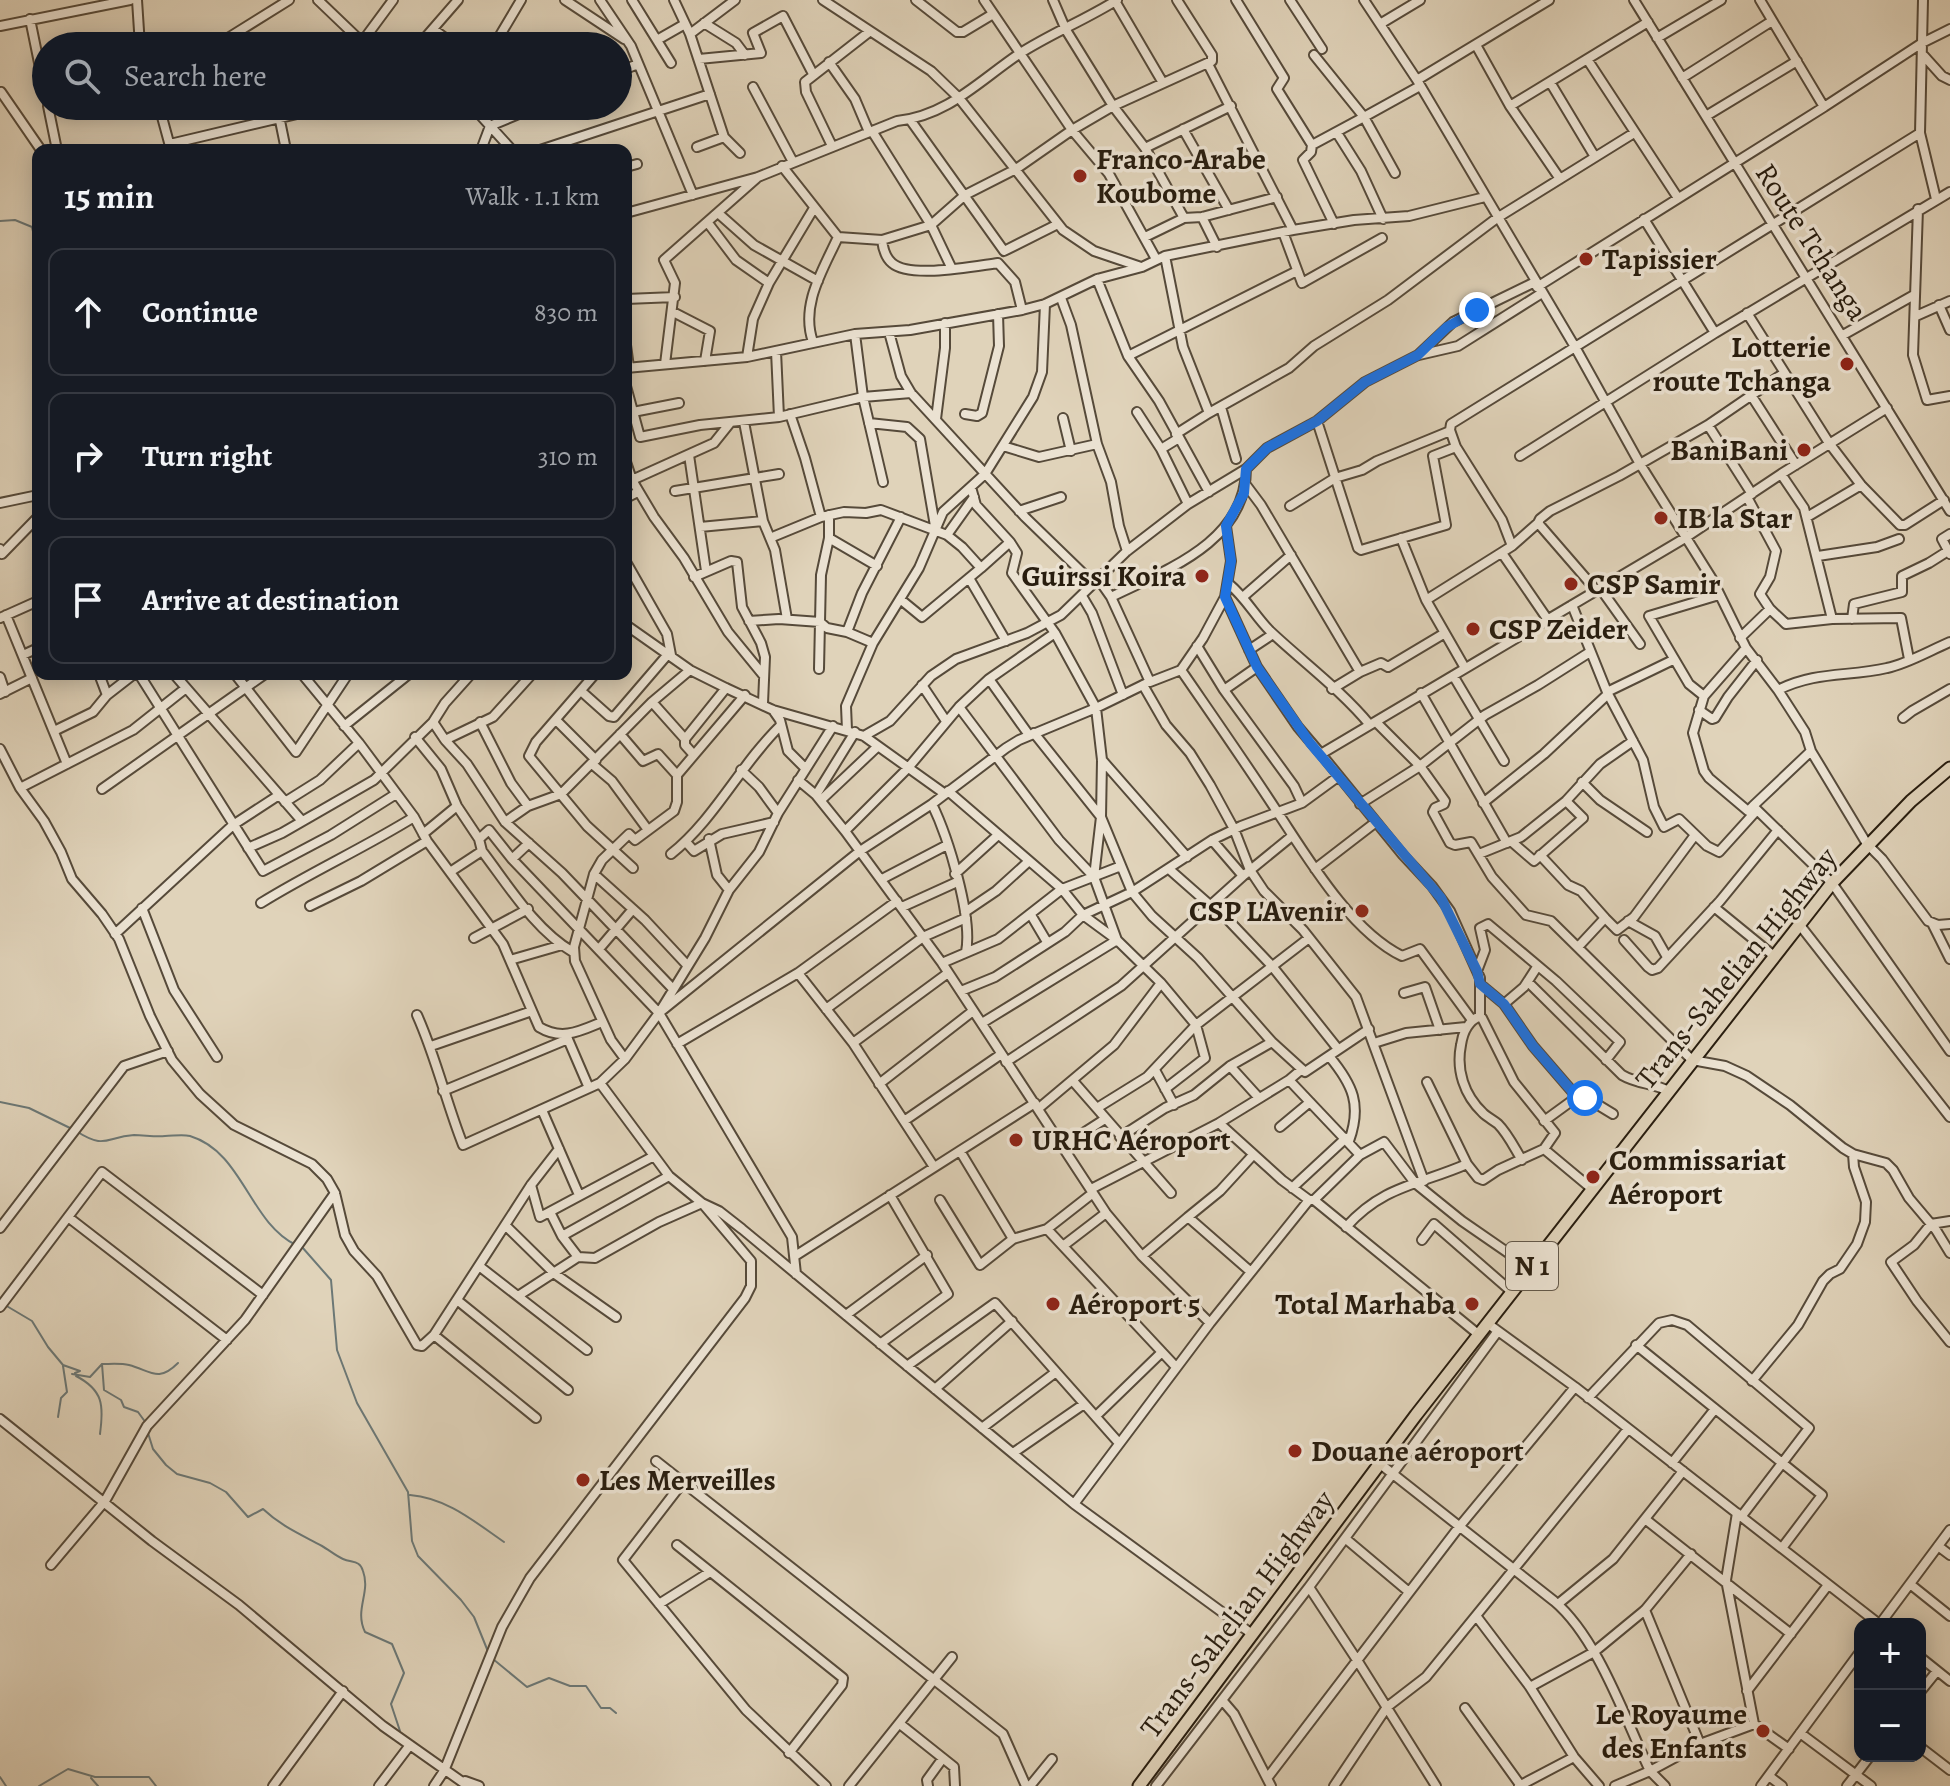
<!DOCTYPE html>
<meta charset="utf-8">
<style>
body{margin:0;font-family:Alegreya,serif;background:#242831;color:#f1f3f6}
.controls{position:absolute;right:24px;bottom:24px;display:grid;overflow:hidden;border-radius:16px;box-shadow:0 4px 20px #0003}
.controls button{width:72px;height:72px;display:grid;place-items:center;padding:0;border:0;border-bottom:2px solid #363941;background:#171b24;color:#f1f3f6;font:40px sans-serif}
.stop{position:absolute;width:24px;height:24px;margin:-18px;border:6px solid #1a73e8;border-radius:50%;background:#fff}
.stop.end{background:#1a73e8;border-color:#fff;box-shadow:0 2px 8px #0008}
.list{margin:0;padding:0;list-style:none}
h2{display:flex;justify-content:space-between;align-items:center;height:104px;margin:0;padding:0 32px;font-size:34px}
h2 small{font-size:26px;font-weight:400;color:#9ea1a6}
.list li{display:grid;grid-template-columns:52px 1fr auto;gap:24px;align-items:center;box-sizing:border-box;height:128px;margin:0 16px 16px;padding:0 16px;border:2px solid #363941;border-radius:16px}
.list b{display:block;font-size:30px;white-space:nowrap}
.list em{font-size:26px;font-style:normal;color:#9ea1a6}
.icon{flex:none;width:44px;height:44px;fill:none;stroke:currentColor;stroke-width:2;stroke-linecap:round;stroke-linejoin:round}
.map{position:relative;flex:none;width:1950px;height:1786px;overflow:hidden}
.search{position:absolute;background:#171b24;box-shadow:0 4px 20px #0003;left:32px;top:32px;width:600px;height:88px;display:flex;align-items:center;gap:20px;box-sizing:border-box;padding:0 28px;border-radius:44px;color:#9ea1a6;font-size:30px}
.panel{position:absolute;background:#171b24;box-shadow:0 4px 20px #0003;left:32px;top:144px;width:600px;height:536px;border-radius:16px}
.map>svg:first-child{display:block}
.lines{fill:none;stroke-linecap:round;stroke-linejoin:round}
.stream{stroke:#6c7876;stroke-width:2}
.minor-casing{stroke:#564a3a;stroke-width:12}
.highway-casing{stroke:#281d0f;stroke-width:15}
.minor{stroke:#ebe2d2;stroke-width:8}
.highway{stroke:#e0d3ba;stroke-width:11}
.route{stroke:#1a73e8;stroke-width:10}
.poi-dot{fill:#8f2418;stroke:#ebe2d2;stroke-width:3}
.labels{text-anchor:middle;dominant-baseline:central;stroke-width:7;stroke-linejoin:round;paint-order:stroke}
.shield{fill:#ebe2d2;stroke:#62584a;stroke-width:2}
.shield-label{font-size:28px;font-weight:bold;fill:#281d0f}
.poi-label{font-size:30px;font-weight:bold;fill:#281d0f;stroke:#ebe2d2;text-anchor:start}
.street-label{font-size:30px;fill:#281d0f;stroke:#ebe2d2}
</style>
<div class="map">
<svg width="1950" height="1786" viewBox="0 0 1950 1786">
<rect width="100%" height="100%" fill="#e0d3ba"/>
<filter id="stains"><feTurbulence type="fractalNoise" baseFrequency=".0025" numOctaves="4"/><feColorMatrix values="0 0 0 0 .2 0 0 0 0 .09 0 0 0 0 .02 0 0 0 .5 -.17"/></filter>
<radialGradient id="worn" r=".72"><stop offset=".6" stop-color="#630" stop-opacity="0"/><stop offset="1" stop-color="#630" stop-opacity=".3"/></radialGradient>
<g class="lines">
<path class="stream" d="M0,221l15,-1 17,7c8,30 -4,63 6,92
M0,1102l29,6 41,20
M76,1131c30,19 29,6 58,4 10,0 21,2 31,1 8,0 17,-2 25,0 53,16 59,86 106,109
M302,1247l29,33 6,70 20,53 51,89 4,49 6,15 43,44 13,17 15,37
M5,1305l27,16 16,26 15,18 17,6 -5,2
M102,1364c8,0 19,-1 27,1 22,6 29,18 49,-2
M72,1374l18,3 12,-13 2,26 17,10 3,7 14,5 8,11
M76,1376c27,14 28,29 24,58
M58,1417l3,-19 6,-6 -4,-26
M148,1433l5,16 13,16 11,9 33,9 16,9 22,25 15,-8c18,17 37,25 59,37 7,4 14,10 21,13 9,4 17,1 20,12 8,22 -9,38 2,61l27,12 12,29 -13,31 9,27
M410,1495c37,3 65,27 94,47
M493,1659l34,28 22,-9 21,8h16l15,22h9l6,5
M0,1777l6,9
M91,1778l7,8
M39,1786l29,-17 27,8h54l7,9"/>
<defs>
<path id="minor" d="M137,0l3,46
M318,0l48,46
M565,0l59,39
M600,0l31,46 62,149
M632,0l39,63
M674,0l16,34 34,103 16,16
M823,0l108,71 28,27 104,132 31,21 47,16
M916,0l41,32h6l30,-18
M984,0l88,130 37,44 47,85
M1053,0l13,30 47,76 32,42 39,70
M1236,0l48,78 -7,11 35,56 52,-28 -50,-62
M1290,0l32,49
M1364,0l53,80
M1549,0l-132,80 158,267 65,117 72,115 34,69 32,42 27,42 6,19 56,93 15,15 46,62 10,4 12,-1
M1634,0l316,511
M1923,0l-1,43 28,-14
M1115,1l48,82
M30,19l16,78
M704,23l32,20 9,12
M1380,24l40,-24
M0,26l130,-26
M433,29l23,17
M690,34l45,-34
M1657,38l64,-38
M657,40l28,-16
M362,42l31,-42
M220,43l69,-43
M1476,45l34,61 50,73
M418,46l40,-46
M485,46l14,-9 22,-37
M1924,56l18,20 8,4
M699,59l62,-6 -8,-20 30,-17 30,58
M1587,59l91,139
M829,62l26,37 14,33
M1208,64l85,166
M618,72l20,-8
M1682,78l90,-57
M1550,82l45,75
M753,87l40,75
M1,92l40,58
M48,106l9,44
M159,106l12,44
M277,106l9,44
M472,106l40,44
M1510,106l138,-84
M1824,107l98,-64 -2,90 16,66
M1706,116l91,-55
M911,121l93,130 54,-27
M1183,129l46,81
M872,131l59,94 21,44
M1337,133l24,38 22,48
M170,144l161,-38
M1312,145l-1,7 -8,8 31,64
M832,146l-26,-54 -1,-10 64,-50
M697,147l27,-10
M1145,148l86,-42
M481,150l9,-24 48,-20
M540,150l170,-56
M782,166l56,71 44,3 49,-15 34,-30 51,-26 56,-39 41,-24 99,-45v-6l-35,-55
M626,167l11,-3
M1395,173l-31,-56 56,-31
M1918,209l-5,146 14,45 23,-4
M626,213l132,-36 139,-56c50,-5 82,-40 122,-67 31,-20 66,-34 98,-54
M718,213l36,32 64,36
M1202,217l15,30
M1644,219l71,114
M708,223l28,37 33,23
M1283,232l19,51 80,-45
M1145,237l39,-19 18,-1 75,-20
M882,240c1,9 3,17 10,23 18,16 83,3 106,0l17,19 7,28
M1165,256l18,91 26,66 80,-45 25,-22 74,-46 109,-82 137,-85
M1097,279l31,77 31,45 50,91
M1537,287l287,-180 -64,-107
M1061,298l10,27 26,119 14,38 8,44 8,25
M626,299l49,-2
M1939,305l11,25
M673,312l37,19 -5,30
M1747,313l82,130 32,42 39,40h5l39,-25
M1916,316l34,-15
M889,332l12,44 10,17 114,124 68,66
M855,334l8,63 20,85
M1843,335l71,-40
M813,342c-13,-37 10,-72 25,-105
M626,345l3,22
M776,351l3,66
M1419,355l39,-9 84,-53
M1128,356l169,-85
M747,357l6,-38 16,-36 45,-75
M665,364l10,-81 -11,-23 94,-83
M626,368l121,-11 108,-23 55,-4 112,-20 23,-6 52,-25 45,-12 23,-11 128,-26 61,-10 55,-4 76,-19
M626,386l14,51 60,-12 79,-8 84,-20 48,-4
M1751,395l45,70
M1221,407l15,52
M633,412l46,-9
M1137,412l24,37
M790,414l15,44 16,59
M965,414l12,2 5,-3 17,-67 -1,-32
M1063,418l8,33
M936,419l9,-71v-25
M1317,421l41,127 3,2 85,-25 -13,-69 23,-9
M744,422l19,99 12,29 12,69
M869,423l38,4 13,12 15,87
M1708,425l44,69
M1176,434l33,-21
M1179,438l-18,11 27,55
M1003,446l36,11 58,-13
M689,455l17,116
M1520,456l195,-123 235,-141
M626,462l6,18 22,37 30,41 44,74 36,44
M1781,474l23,34 28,111
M632,480l82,-37 16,-20
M1246,485l15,20 99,167 -28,17
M971,487l5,18 34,37 -29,26
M675,491l104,-17
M626,498l12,-6
M0,503l38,-8
M1290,506l45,-28 27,-8 15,-9 73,-30
M1019,511l42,-14
M1807,517l54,-32
M1538,523l2,-4 10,-8 69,-35 89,-51 76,-52
M700,527l63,-6
M947,535l27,-38
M770,538l51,-21 23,-5 22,1 15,-3 66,25 15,12 19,21 -59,49 -22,-18
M829,538l48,28
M1401,538l25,62
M1010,542l7,11 -5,20 43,60 41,75 49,-24
M1512,546l-10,-26 -46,-73 -6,-17 1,-6 469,-291
M0,549l2,5 36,-37
M1502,553l46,67
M1950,554l-8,-15 8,-5
M1818,556l59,-9 22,-8
M626,562l41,72 4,21
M694,577l37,-16 6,1 5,45 19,36 4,14 -2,46
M1097,577l14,20 39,85 31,-12 22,-32 22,-41 6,-36 -5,-35
M969,578l37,63
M1229,584c17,14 26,32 41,47 33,31 71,59 100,94
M1600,588l40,56
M1082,596l10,17 31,82
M1244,596l47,-41
M1111,597c55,-27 135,-55 135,-128l21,-21 50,-27 48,-39 53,-27 35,-33 82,-40
M1225,597l32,70 41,60 23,27 364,-216 96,-64 106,-66
M1572,605l35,87 36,68 11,47 10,20 15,-8 28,27 12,6 38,-42
M1770,609l16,15 46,-5 69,-1 8,41
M6,615l61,149
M0,618l38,-17
M1852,619l2,-15 48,-12v-16l27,-13 19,-12
M749,621l30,-2 41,3 7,6 20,4 26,11
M626,625l64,45 36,18 47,22 91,26 81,58
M847,632l15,-39 39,-76
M1740,638l30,-29 -10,-15 10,-17 6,-26 -29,-54
M1197,646l27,44
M1746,648l-42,48 -11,37 11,38 5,7 39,33 5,-5 79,77 118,168
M1249,650l24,-16
M23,655l15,-7
M1465,668l-39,-68 86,-54 26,-23 58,67
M819,669l2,-94 8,-37v-23
M1181,670c33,48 66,95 97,143 31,47 73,118 124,143l18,-7 52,71
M1360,672l21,-9 7,4 57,-34
M99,674l8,21
M139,674l124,197 68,-36 65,-41
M174,674l128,147
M235,674l61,78 52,-78
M302,674l57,69 55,74 13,24 76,103 36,83c23,14 41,4 63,-5
M595,674l-59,68 -7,14 58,70 46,42
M0,677l5,15
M1454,677l50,84
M989,679l40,56
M922,685l24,36
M1143,685l23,40 24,28 20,32 24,44 16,41 14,21 39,39 53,67 68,184
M1778,690c38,-19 70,-13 109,-22 20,-4 44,-18 63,-26
M581,691l28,25 5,1 55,-64
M1607,692l66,-32
M1421,693l86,150
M0,694l32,-16
M1704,696l-15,-12 -40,-68 70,-21
M652,702l33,37
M959,707l100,133 35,37
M773,710l7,10 8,31 17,17
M1699,710l13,9 3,-1 13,-21 29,-37
M1903,718l9,-7 38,-22
M556,720l40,40
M433,722l12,18 48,-23 39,-43
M480,722l31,61 17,23
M1376,722l44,44 25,35 -1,3 -9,4 -2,4 17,31 5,2 16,-3 21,35 34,38 25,6 141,139 33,6 22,10 43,29 53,43 10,6 33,9 7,7 16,28 27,32 14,23
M344,726l65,-52
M847,730l-1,-24 27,-63 46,-75 24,-56 42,-38 48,-77 9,-25 3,-68
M54,731l39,-19 14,-17 27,-21
M1034,733l67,84 -7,60 23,63
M620,734l23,27 15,-7 19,21
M864,736l26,-15 41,-45 25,-17 71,-26 34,-18 66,-64 61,-47 58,-35
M415,737l26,32 16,37 22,33 3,12c26,34 53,79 91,101
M445,740l22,24 38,58 57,51 111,116
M0,749l20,39 24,33 17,31 11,27 30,35 17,25 31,77 22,44 28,34 34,31 78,39 15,15 8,14 10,42 9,16 23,25 40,69 5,1 12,-11 97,-150 28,-36
M1321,754l82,101 29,31 18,25 30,67v38
M694,755l-9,-10v-6l41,-51
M1102,760l85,97
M592,764l20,17 36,49
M741,770l18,17 19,26
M798,780l18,15 29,36 97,132 164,250 36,43 68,67
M1582,782l18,18 47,32
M20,788l113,-58 53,-42
M102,789l163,-115
M948,791l114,98 21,26 34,25 44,43 35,42 9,33 -40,31
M816,795l39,-63
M821,800l55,-52
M285,802l35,-22 39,-37
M1302,803l37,-27
M1483,803l61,-49 64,-60
M932,804c16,33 41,113 34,148
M1360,804l60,-38 65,-51 53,-30 52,-33
M1753,806l58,-55
M505,822l23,-16 33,-12 91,-92 38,-32
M845,831l63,-63 51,-61 30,-28 66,-46
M423,834l34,-28
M479,839l10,-9 23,29 147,154 133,224 4,37
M709,839l8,36 12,15
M1212,840l31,36
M686,842l8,9 28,-17 52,-12
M1512,842l22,19 49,-43 -17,-17
M248,848l34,-15 92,-53 59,-58 12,-19 26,-29
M671,854c44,-35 69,-89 110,-129
M1479,854l42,-17 45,-36 34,-37 33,-23
M1540,855l28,30 13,6 24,27
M512,859l17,-16
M1169,869l42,37
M1315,869l61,-47
M450,872l32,-21
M594,874l51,46 42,45
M955,874l43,-39
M882,879l65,-34
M261,903c50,-31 103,-55 153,-86
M1213,904l59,62 66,83
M310,906l51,-25 66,-40
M902,907l55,-25
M1714,907l60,49
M142,908l32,82 43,67
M965,912l31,-21 33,-30
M1031,915l16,27
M1628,921l27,15 12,21
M1799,924l151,193
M1933,925l17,34
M115,934l118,-109 46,-30
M474,938l54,-29
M1624,940l24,27 4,3 6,-2 62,-67 58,-71
M1578,947l27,-29 12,12 17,-13 61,-82
M599,949l34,-40
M510,960l52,-15
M942,963l56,-24 64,-50 59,-23
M1477,971l8,-21 -5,-22 8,-4 68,57 64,61 -14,18
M798,973l55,70 81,124
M1528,982l94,93c15,9 31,8 47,16
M1480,984l24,20 20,-17 13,-20
M961,991l34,-14 70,-45 18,-17 49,-23 80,-52 29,-14 61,-23 -8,-17 -70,-96 33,-23
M1404,993l21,-6 15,43
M1504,1004l29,42 44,51 -33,24
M826,1009l97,-72 43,-19
M659,1013l201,-162 72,-47 74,-56 13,-8 77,-32 6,52 -1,57 31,75 20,24 46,42 74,84 33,30 64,-43
M417,1015c19,42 29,87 46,130l137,-62 25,-24 34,-46 46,-75 24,-48 30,-38 19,-39 55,-87
M982,1023l135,-83
M567,1037l22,51
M853,1043l95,-70
M1374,1043l32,-10 60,-6
M677,1044l121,-71 99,-72
M431,1046l101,-35
M1329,1056c24,29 33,49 20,85
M625,1059l-14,-19 -36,-79 -1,-14 20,-73 8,-14 27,-26 6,6 39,-29 3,-9v-27l68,-80
M1006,1062l115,-76 122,-110 49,-40
M1230,1066l29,32
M1302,1069l-13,11 71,75 -46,45
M1155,1070l19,35
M1073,1081l98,112
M600,1083l69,93 33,27 17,8 23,18 332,275
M879,1084l94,-73
M443,1091l125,-52
M1577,1097l13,3 23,14
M1039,1108l75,-63 47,-62
M1097,1108l50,-31 49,-52 113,-87
M542,1110l37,85
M904,1121l96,-66
M1219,1123l63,57 27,20h5l164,134
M1280,1127l30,-25
M1120,1137l45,-29 29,-13 36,-29 42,-24
M1063,1146l42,-27
M960,1151l53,88
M1360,1155l24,-13 31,41 47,38 68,47
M1522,1160c-7,-11 -14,-26 -24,-36 -5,-4 -11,-7 -15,-11 -19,-18 -27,-43 -22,-68 2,-14 7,-24 19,-29l2,2 32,64 41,51 -11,16
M1467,1164l11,14 5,2 15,-10 46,-21 48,40
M531,1185l9,32 114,-61
M1292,1188l54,-50
M1091,1189l128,-66 70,-43
M1093,1193l-46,36 129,138
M940,1200l40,65 33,-26 34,-10
M68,1217l159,123
M1188,1217l32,-26 33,-36
M1950,1221l-19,3 -17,21 -23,17 26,39 33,41
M505,1225l50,49 61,43
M1346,1227c38,-42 73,-42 121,-63l-40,-82
M0,1228l124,-162 44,-15
M562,1236l107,-60
M1422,1240l12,-16 78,68
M1063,1246l43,-33
M795,1256l240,-153
M1142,1256l46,-39 63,55
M479,1266l108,84
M518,1296l60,-39 -16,-21 -12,-24
M457,1300l111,90
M0,1307l102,-135 161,123
M846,1315l81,-60
M1487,1323l88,64 304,237
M434,1335l102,83
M880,1344l68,-50 -58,-99
M1636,1345l186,150 -40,53
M907,1366l88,-63 124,140
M1752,1381l46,-56 25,-44 7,-7 10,-5 17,-25 8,-22 1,-20 -12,-35 -1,-13
M935,1389l77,-68
M1588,1398l71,-75 13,-3 15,5 122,103 -68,89
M1096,1416l66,-64
M0,1419l152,122 87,64 144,121 85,60
M982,1428l74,-56
M1013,1453l71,-49
M656,1461l347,273 23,52
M1379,1463l175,138c44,37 71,118 96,170l15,15
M1672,1463l43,-54
M683,1482l-60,78 123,150 80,76
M1737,1513l-11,67 28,144 35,25
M1645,1519l146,115
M1346,1539l63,53
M677,1545l166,133 -1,7 -53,68
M1938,1546l12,9
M51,1565l54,-64 42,-75 98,-106 90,-127
M1910,1584l40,32
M1309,1587l189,-256
M659,1604l51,-32
M1558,1604l55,-45 70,-88
M1645,1610l55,134
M1477,1617l53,70 44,70 25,29
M1880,1624l70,-94
M1252,1634l-178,-130 136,-181 99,-123
M1920,1657l30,24
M1530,1687l64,-35 51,-42 46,-56
M1747,1691l81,-106
M1920,1692l17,-21
M1465,1708l56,78
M900,1724l54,43 1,19
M1800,1733l71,53
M1920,1747l30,23
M1769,1776l13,10
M1268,1777l191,-250 116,-140
M465,1781l14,5
M273,1786l70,-95
M379,1786l31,-41
M434,1786l10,-15 58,-144 28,-49 215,-280 6,-12v-25l-49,-58 -43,19 -64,36 -17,-1
M849,1786l103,-129
M928,1786l-1,-6 16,-22
M1030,1786l22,-27
M1156,1786l66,-86
M1271,1786l-37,-72 -12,-14 87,-113 48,73 79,126
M1334,1786l53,-79 39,-30 202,-248
M1519,1786l55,-29
M1615,1786l35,-15 50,-27 54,-20
M1761,1786l99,-134
M1847,1786l23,-30"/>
<path id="highway" d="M1139,1786l277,-371 416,-532 79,-82 39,-33"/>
</defs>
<use href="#minor" class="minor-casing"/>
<use href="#highway" class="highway-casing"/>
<use href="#minor" class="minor"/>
<use href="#highway" class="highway"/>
</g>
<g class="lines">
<path class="route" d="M1477,310l-30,17 -29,28 -53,27 -48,39 -50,27 -21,21 -2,24 -18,33 5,35 -6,36 32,70 53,76 131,155 36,73 3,13 24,20 29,42 44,51 8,1"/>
</g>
<g class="poi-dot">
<circle cx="1080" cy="176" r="8"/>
<circle cx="1586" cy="259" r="8"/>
<circle cx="1847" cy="364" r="8"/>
<circle cx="1804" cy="450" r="8"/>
<circle cx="1661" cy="518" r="8"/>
<circle cx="1202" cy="576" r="8"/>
<circle cx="1571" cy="584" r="8"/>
<circle cx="1473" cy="629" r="8"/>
<circle cx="1362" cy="911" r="8"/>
<circle cx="1016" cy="1140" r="8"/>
<circle cx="1593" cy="1177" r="8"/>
<circle cx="1053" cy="1304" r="8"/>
<circle cx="1472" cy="1304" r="8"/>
<circle cx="1295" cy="1451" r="8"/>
<circle cx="583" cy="1480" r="8"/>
<circle cx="1763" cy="1731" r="8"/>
</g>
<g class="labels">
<rect class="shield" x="1506" y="1242" width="52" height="48" rx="6"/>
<g class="shield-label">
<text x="1532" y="1266">N 1</text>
</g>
<g class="poi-label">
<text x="1096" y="159">Franco-Arabe<tspan x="1096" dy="34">Koubome</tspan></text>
<text x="1602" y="259">Tapissier</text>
<text x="1831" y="347" text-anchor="end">Lotterie<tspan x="1831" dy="34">route Tchanga</tspan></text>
<text x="1788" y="450" text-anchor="end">BaniBani</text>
<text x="1677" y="518">IB la Star</text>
<text x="1186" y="576" text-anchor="end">Guirssi Koira</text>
<text x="1587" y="584">CSP Samir</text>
<text x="1489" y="629">CSP Zeider</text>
<text x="1346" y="911" text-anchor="end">CSP L'Avenir</text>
<text x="1032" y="1140">URHC Aéroport</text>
<text x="1609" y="1160">Commissariat<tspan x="1609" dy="34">Aéroport</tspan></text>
<text x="1069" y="1304">Aéroport 5</text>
<text x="1456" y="1304" text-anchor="end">Total Marhaba</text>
<text x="1311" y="1451">Douane aéroport</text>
<text x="599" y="1480">Les Merveilles</text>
<text x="1747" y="1714" text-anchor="end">Le Royaume<tspan x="1747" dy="34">des Enfants</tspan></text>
</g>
<g class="street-label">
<text transform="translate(1812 242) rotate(57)">Route Tchanga</text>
<text transform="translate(1736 968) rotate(-51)">Trans-Sahelian Highway</text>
<text transform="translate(1237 1614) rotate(-53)">Trans-Sahelian Highway</text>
</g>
</g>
<rect width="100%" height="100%" filter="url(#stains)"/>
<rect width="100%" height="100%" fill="url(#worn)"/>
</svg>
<div class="controls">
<button>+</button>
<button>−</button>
</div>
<div class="stop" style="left:1585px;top:1098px"></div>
<div class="stop end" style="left:1477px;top:310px"></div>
<div class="search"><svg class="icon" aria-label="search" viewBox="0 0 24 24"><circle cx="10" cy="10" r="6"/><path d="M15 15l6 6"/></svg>Search here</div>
<section class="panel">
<h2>15 min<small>Walk · 1.1 km</small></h2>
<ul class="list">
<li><svg class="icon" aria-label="ahead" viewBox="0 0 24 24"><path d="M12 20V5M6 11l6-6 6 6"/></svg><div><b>Continue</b></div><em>830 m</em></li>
<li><svg class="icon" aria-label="right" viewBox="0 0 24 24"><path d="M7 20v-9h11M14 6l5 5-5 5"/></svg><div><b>Turn right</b></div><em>310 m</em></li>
<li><svg class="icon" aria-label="arrive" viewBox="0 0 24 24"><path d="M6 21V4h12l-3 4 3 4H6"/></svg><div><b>Arrive at destination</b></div></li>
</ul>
</section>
</div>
